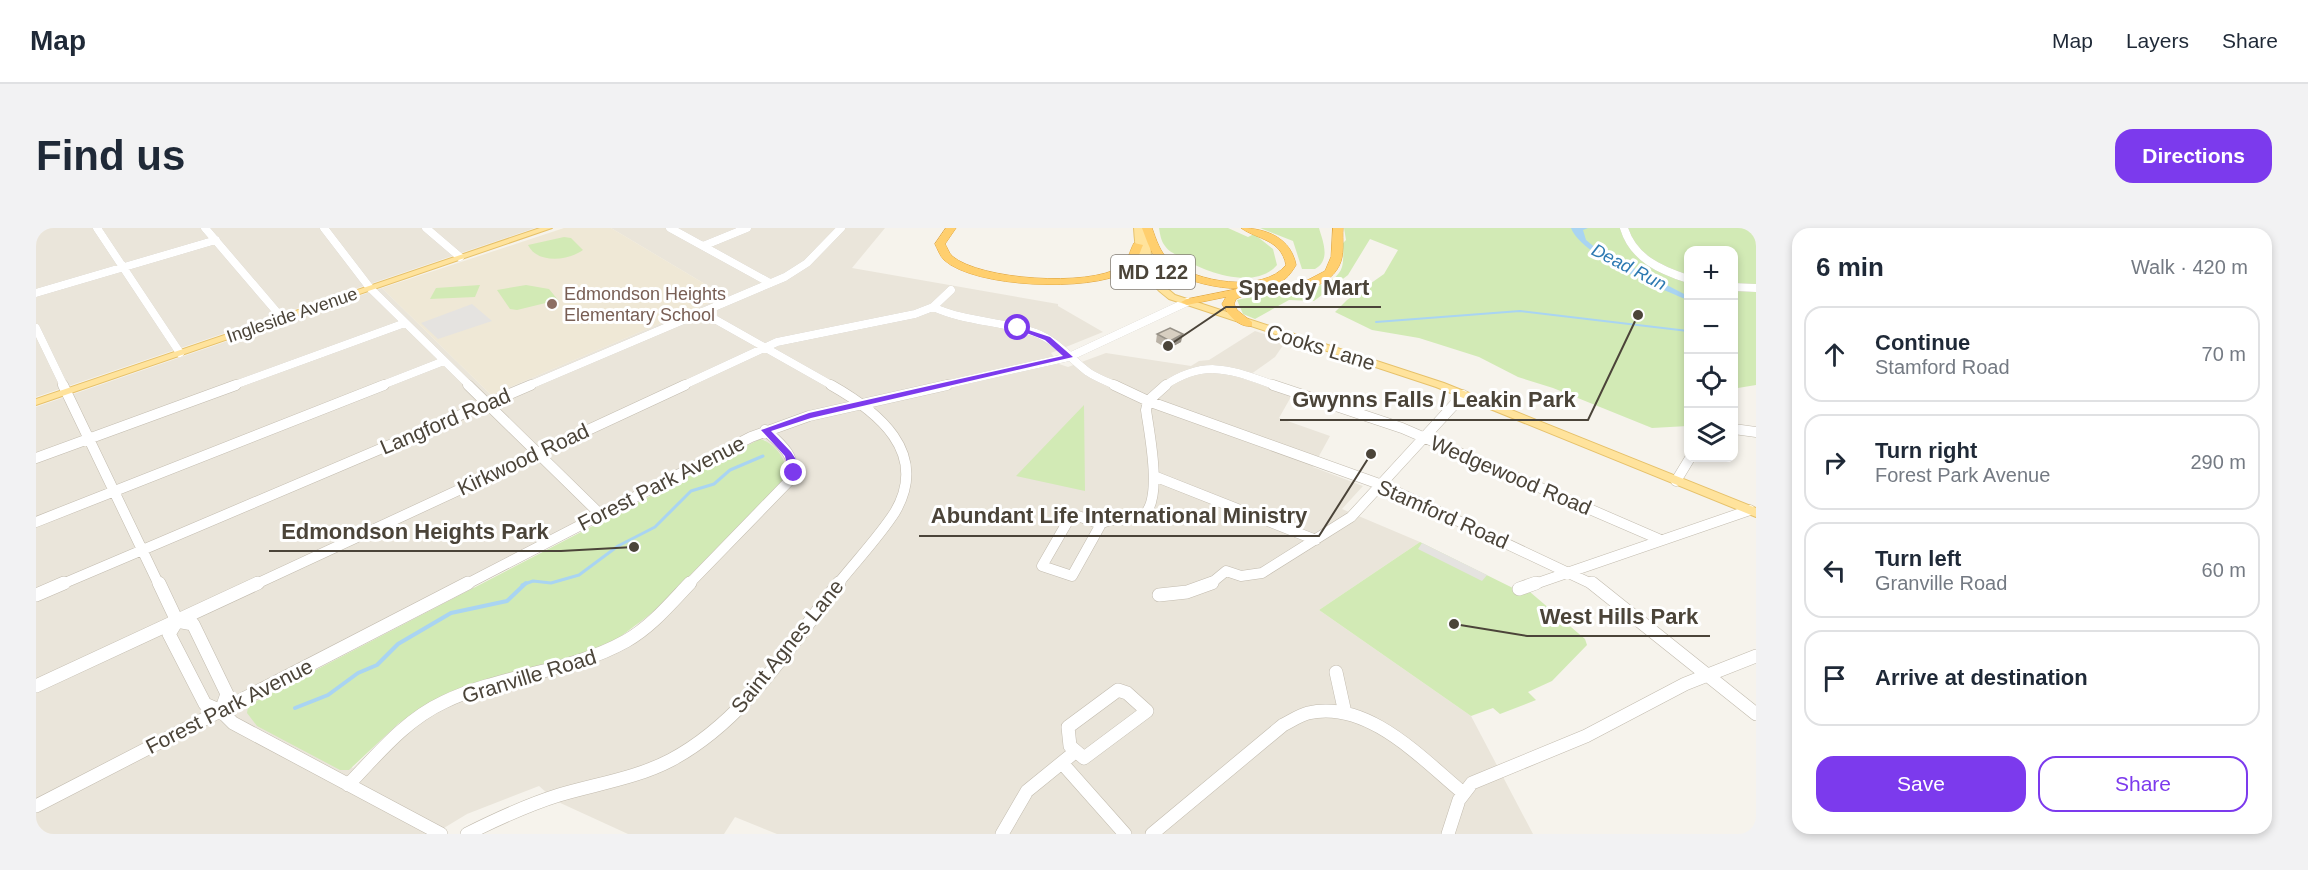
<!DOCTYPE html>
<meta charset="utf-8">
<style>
body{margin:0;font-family:Arial,sans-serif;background:#f2f2f3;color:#1f2937}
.controls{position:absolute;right:18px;top:18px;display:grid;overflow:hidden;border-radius:12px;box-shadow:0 3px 9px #0003}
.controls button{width:54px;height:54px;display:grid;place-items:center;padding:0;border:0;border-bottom:2px solid #e0e1e3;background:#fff;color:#1f2937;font:30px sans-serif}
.stop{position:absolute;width:18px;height:18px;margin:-14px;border:4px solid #7c3aed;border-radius:50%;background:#fff}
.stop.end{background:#7c3aed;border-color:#fff;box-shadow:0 2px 6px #0008}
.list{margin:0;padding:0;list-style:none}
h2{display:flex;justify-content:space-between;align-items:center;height:78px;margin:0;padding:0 24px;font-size:26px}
h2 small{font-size:20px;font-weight:400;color:#747a83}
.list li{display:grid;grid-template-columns:39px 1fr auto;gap:18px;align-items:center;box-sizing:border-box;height:96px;margin:0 12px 12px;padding:0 12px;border:2px solid #e0e1e3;border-radius:18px}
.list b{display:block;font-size:22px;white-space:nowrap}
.list p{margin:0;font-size:20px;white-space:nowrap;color:#747a83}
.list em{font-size:20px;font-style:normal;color:#747a83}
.actions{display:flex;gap:12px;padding:18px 24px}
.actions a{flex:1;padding:14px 0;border:2px solid #7c3aed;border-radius:18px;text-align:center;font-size:21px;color:#7c3aed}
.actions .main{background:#7c3aed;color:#fff}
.icon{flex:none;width:33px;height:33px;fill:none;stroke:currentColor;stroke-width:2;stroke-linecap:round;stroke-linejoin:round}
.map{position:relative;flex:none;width:1720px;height:606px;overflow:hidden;border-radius:18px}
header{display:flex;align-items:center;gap:36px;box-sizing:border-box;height:84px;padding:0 30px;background:#fff;border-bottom:2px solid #e0e1e3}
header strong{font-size:28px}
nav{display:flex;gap:33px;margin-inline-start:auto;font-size:21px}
.intro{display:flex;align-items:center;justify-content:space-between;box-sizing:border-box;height:144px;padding:0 36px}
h1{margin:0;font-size:42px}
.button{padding:15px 27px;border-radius:18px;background:#7c3aed;color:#fff;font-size:21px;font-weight:700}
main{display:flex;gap:36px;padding:0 36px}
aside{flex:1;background:#fff;border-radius:18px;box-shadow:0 3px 9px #0003}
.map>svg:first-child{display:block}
.residential{fill:#eae5da;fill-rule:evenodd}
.education{fill:#efe8d6}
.green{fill:#d2eab5}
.parking{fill:#e5e3e0}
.water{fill:#a9d4f2}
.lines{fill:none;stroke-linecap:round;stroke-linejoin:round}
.stream-far2{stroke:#a9d4f2;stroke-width:2}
.stream-far1{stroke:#a9d4f2;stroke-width:3}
.stream{stroke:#a9d4f2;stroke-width:4}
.minor-far2-casing{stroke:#c2bbae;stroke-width:8}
.minor-far1-casing{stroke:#c2bbae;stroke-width:11}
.minor-casing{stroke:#c2bbae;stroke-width:14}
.major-casing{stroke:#e6c16a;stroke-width:2}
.highway-casing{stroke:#e0a43c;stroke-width:1}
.minor-far2{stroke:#fff;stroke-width:8}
.minor-far1{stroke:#fff;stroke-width:10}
.minor{stroke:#fff;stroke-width:13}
.major{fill:#ffe39c;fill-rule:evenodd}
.highway{fill:#ffcf6e;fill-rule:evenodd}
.wall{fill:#bab2a6}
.shaded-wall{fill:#979187}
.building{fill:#d8cfc1;stroke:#979187;stroke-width:1.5}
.route{fill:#7c3aed}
.education-dot{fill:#8d6e63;stroke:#fff;stroke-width:2}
.labels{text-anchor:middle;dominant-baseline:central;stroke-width:6;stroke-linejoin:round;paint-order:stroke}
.far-water-label{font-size:18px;font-style:italic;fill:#2e7ab2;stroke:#fff}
.far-education-label{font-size:18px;fill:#785e54;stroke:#fff;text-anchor:start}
.far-street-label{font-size:18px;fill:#4b4439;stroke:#fff}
.shield{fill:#fff;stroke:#817c74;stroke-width:1.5}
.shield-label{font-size:20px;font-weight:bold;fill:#4b4439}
.street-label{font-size:21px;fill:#4b4439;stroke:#fff}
.leader{fill:none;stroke:#4b4439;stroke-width:2}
.callout-dot{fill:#4b4439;stroke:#fff;stroke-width:2}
.callout-label{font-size:22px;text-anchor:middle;font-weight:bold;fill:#4b4439;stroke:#fff;stroke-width:6;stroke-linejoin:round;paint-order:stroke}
</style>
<header>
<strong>Map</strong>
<nav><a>Map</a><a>Layers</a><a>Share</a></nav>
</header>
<div class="intro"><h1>Find us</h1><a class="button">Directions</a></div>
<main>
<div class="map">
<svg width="1720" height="606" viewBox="0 0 1720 606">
<rect width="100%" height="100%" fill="#f6f3ec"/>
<path class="residential" d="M0,0h499l-499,169z
M575,0h274l-33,40 206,36v2l45,26 -52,21 8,11 9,3 38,-14 85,13 8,-5 10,-1 46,-29 31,10 -11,16 -31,22 48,16 -13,23 51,18 -17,31 50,19 -21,23 78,33 -101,68 152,106 62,118h-756l-42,-17 -11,17h-96l-72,-33 -17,-15 -72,28 -33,20h-398v-427l346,-119 108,106h4l231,-98zM729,212l16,16 -146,171 -15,10 -191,66 -30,20 -46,45 -101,-65 481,-252z"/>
<path class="education" d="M528,0h47l114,68 -231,98h-4l-108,-106z"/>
<path class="green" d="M1123,0h69l20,9 6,-3 19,15 4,16c-22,26 -73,7 -97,-8 -5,-3 -12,-6 -15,-11 -4,-5 -5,-12 -6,-18z
M1224,0h59c4,14 12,32 -4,41h-13l-9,-28z
M1308,0h276l9,18 59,34v146l-36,2 -99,-40 -35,-11 -39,-20 -60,-19 -47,-8 -37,-18 12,-12 37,-26 14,-24 -28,-11 -22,36 -34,26 -25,-1 -34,19 -12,-5 -6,-14c23,-6 97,-5 105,-33 2,-8 1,-17 1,-24l3,-3z
M1591,0h129v57l-22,-1v-34h-46v27c-30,-12 -47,-19 -61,-49z
M528,9l7,1 12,12c-15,11 -46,14 -55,-5z
M444,57l-5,12 -45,2 6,-11z
M490,57l23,4 9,11 -41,10 -7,-1 -13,-19z
M1698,60l22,1v96l-18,3 -3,7 2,10 -3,6z
M1048,177l1,86 -69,-15z
M724,211c15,4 30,23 25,39l-128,131 -37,28 -32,17 -144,41 -45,28 -50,47h-9l-83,-44 -10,-13 1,-6 10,-7z
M1384,314l103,51 7,-1 55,47 2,6 -35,36 -24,11 8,8 -36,14 -7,-6 -22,8 -152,-106z"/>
<path class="parking" d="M436,76l20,17 -54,18 -17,-16z
M1386,315l65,32 -5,6 -64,-32z"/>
<path class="water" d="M1535,0h17l-5,2 3,10 11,9 91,47v4c-28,-11 -106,-44 -117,-72z"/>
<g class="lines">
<path class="stream-far2" d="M1340,94l144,-11 168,20"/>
<path class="stream-far1" d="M486,357l11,-4 18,2 28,-8 39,-29 37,-19 36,-36 23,-7 16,-14 33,-14"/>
<path class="stream" d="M259,480l33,-13 30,-22 19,-8 21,-21 53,-31 56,-12 19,-18"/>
<defs>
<path id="minor-far2" d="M61,0l83,125
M169,0l77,90
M288,0l46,60 100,98
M390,0l34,29
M634,0l100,55
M1588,0c9,30 36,42 64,51
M667,18l44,-18
M1698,59l22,1
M0,65l180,-53
M897,79c32,15 69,14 103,26 21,8 35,26 52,39 9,6 20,10 29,14
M666,84l131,74
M0,100l28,58
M196,158l173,-63
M344,158l64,-25
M492,158l257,-109 22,-14 34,-35
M646,158l95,-44 138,-28 18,-7 18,-17
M904,158l129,-29 118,-55
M1128,158c43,-29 69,-15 113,0"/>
<path id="minor-far1" d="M27,157l96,200
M432,157l132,129
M795,157c46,26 99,67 64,127 -16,25 -39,49 -58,73
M1078,157l34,16 234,84 212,100
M1237,157l129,43 259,112
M1698,201l22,3
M0,230l200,-73
M1118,248l162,64
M1640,253l14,-23
M1036,286l29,10 -29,52 -30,-10z
M0,294l348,-137
M1065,296c13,-9 29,0 41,-8 22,-13 7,-84 4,-106l2,-9 18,-16
M24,357l471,-200
M218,357l431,-200
M429,357l286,-148 58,-21 138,-31
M652,357l103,-106c7,-22 -11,-36 -26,-49
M1173,357l17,-14 15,5 21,-3 89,-56 112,-122
M1496,357l218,-75"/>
<path id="minor" d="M123,355l18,38
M1556,355l164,131
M1483,361l17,-6
M0,367l28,-12
M1123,367l28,-3 25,-9
M141,393l-8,13 36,70 16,7 12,12 208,111
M141,393l16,3 34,70 -6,17
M1300,444l9,41
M0,458l222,-103
M1082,462l9,3 20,18 -63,47 -14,-12 -2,-19z
M1026,535l63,71
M312,557c29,-30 57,-65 96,-83 58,-28 125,-29 182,-61 25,-14 44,-37 64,-58
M0,578l432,-223
M431,606c30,-15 60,-29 92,-39 37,-11 78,-17 112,-35 73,-39 118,-113 168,-177
M966,606l25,-43 48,-39
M1116,606l131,-109c8,-4 17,-10 25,-12 59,-14 113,45 154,79
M1412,606l11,-34 13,-17 114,-47 99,-52 71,-28"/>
<path id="major" d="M504,0h12l-516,177v-6z
M1098,0h16l1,30 6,13 -6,2 6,7 18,15 269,88 312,125v9l-320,-130 -267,-88c-29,-22 -33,-36 -35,-71z"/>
<path id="highway" d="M910,0h10l-11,16c2,3 4,9 7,12 28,24 137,31 168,11 8,-5 10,-17 14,-24l9,2c-4,9 -7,22 -17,27 -36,20 -151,16 -182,-12 -4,-4 -7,-12 -9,-16z
M1106,0h10c4,11 8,25 18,33 25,21 93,33 116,4 -5,-26 -28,-25 -45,-37 25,0 50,10 55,37 -3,5 -7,11 -11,14 -29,19 -99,8 -124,-15 -10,-9 -14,-23 -19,-36z
M1297,0h10c-1,12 2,27 -4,38 -12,25 -57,32 -82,27v-4l43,-5 25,-13 6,-14z
M1201,61l13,4 -14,6 -2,5 3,6 15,12v4c-13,2 -24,-11 -30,-22l4,-7 -39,8 -6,-3 6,-3z"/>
</defs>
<use href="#minor-far2" class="minor-far2-casing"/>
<use href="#minor-far1" class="minor-far1-casing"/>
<use href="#minor" class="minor-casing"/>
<use href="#major" class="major-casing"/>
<use href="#highway" class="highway-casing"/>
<use href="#minor-far2" class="minor-far2"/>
<use href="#minor-far1" class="minor-far1"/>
<use href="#minor" class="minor"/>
<use href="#major" class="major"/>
<use href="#highway" class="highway"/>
</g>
<path class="wall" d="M1121,106l24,8 -13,7 -12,-7z"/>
<path class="shaded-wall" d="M1147,106l-2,8 -13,7 2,-8z"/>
<path class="building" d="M1134,100l13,6 -13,7 -13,-7z"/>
<path class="route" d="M980,98l34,11 23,20 -262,61 -40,13 20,21 6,9 1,12 -4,3 -5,-3 -4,-17 -24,-26 48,-17 254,-57 -18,-16 -29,-11z"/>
<circle class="education-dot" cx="516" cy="76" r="6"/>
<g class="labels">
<g class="far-water-label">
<text transform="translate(1593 39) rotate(27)">Dead Run</text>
</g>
<g class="far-education-label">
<text x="528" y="66">Edmondson Heights<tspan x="528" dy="21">Elementary School</tspan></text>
</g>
<g class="far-street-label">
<text transform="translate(256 87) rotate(-19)">Ingleside Avenue</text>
</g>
<rect class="shield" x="1075" y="27" width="84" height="34" rx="4.5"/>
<g class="shield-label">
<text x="1117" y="44">MD 122</text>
</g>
<g class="street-label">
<text transform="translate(1285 119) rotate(17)">Cooks Lane</text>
<text transform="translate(409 193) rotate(-23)">Langford Road</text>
<text transform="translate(487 231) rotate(-25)">Kirkwood Road</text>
<text transform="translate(1475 247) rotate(23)">Wedgewood Road</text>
<text transform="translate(625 255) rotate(-27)">Forest Park Avenue</text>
<text transform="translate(1407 286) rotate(24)">Stamford Road</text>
<text transform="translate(751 418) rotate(-51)">Saint Agnes Lane</text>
<text transform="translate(493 448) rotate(-17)">Granville Road</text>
<text transform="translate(193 478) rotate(-27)">Forest Park Avenue</text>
</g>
</g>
<path class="leader" d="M1132 118L1190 79H1345M1602 87L1552 192H1244M1335 226L1283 308H883M598 319L525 323H233M1418 396L1491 408H1674"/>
<g class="callout-dot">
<circle cx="1132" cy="118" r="6"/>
<circle cx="1602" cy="87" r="6"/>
<circle cx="1335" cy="226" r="6"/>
<circle cx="598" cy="319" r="6"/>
<circle cx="1418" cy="396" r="6"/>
</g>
<g class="callout-label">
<text x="1268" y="67">Speedy Mart</text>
<text x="1398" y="179">Gwynns Falls / Leakin Park</text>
<text x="1083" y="295">Abundant Life International Ministry</text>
<text x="379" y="311">Edmondson Heights Park</text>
<text x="1583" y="396">West Hills Park</text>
</g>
</svg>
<div class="controls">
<button>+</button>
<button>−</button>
<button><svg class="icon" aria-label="locate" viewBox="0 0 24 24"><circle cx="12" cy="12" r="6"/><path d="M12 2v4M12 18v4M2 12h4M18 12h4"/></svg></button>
<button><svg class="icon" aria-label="layers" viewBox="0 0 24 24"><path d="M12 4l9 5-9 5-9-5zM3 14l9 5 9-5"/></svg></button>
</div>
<div class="stop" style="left:982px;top:100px"></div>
<div class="stop end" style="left:758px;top:245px"></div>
</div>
<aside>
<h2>6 min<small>Walk · 420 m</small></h2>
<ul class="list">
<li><svg class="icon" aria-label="ahead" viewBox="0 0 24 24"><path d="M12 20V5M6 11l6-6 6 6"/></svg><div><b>Continue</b><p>Stamford Road</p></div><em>70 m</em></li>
<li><svg class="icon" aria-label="right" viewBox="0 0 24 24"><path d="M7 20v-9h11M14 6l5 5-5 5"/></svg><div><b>Turn right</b><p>Forest Park Avenue</p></div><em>290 m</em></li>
<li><svg class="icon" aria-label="left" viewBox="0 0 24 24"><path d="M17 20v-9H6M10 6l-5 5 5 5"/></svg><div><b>Turn left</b><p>Granville Road</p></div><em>60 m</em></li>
<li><svg class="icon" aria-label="arrive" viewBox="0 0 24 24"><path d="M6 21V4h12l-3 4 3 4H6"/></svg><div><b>Arrive at destination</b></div></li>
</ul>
<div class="actions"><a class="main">Save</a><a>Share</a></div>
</aside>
</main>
